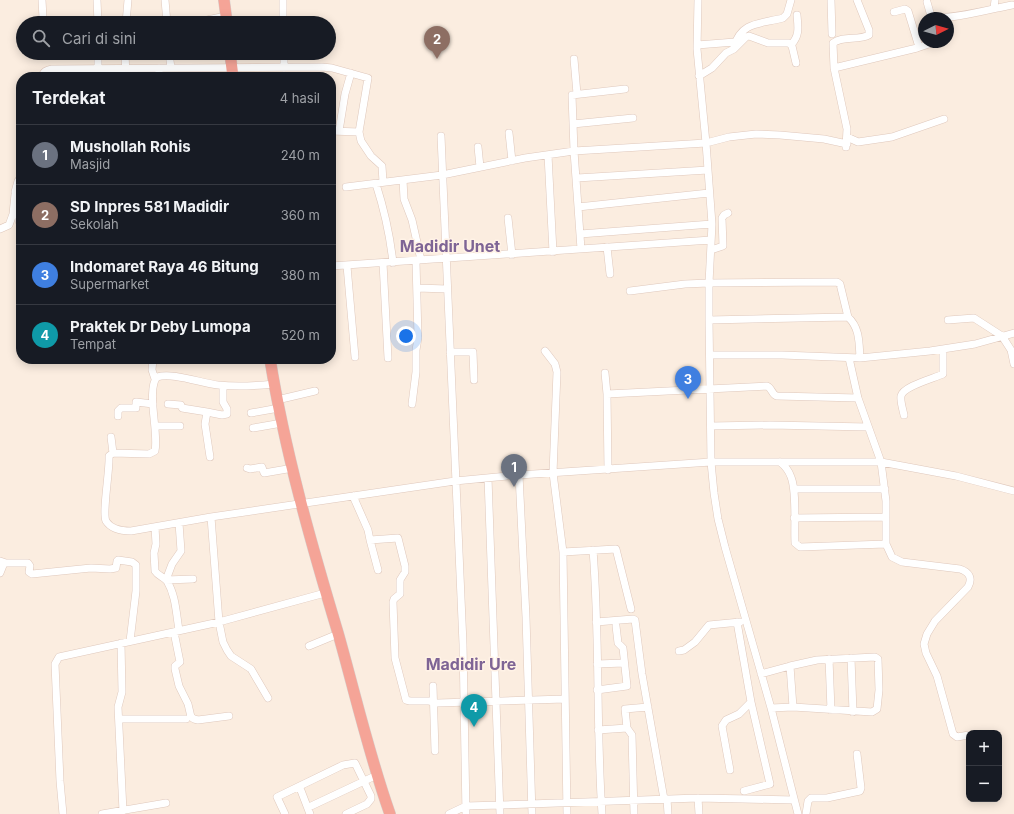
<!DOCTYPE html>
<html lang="id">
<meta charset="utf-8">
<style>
body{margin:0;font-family:Inter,sans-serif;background:#20242c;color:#f1f3f6}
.controls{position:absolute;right:12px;bottom:12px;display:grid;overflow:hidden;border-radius:8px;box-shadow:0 2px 10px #0003}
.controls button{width:36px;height:36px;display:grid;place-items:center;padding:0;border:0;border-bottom:1px solid #363941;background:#171b24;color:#f1f3f6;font:20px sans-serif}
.compass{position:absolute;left:918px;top:12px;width:36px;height:36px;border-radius:50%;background:#171b24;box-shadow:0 2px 10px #0003;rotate:85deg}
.you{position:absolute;left:406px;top:336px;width:14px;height:14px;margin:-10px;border:3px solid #fff;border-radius:50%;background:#1a73e8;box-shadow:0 0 0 6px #1a73e833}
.badge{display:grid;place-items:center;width:26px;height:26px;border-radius:50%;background:#d93025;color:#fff;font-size:13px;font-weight:700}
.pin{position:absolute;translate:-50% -33px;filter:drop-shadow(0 1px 2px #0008)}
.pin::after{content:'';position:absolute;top:21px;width:14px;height:12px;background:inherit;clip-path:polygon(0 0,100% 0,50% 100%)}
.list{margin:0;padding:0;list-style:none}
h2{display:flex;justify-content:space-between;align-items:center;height:52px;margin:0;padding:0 16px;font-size:17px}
h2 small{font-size:13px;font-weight:400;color:#9ea1a6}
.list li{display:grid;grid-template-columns:26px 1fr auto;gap:12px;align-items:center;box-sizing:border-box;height:60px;padding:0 16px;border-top:1px solid #363941}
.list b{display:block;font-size:15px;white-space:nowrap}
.list p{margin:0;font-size:13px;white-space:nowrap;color:#9ea1a6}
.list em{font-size:13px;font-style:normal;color:#9ea1a6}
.icon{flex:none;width:22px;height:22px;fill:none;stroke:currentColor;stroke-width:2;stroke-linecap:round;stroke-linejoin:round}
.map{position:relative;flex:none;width:1014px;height:814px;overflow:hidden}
.search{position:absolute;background:#171b24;box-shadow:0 2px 10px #0003;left:16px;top:16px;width:320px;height:44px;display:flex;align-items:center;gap:10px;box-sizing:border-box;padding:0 14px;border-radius:22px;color:#9ea1a6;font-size:15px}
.panel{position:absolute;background:#171b24;box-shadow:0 2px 10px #0003;left:16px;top:72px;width:320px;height:292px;border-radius:16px}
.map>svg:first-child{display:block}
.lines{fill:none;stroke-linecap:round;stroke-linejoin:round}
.minor-casing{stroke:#dfc8bc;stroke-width:8}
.highway-casing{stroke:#d7cfcc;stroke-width:12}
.minor{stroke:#fff;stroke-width:7}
.highway{stroke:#f5a497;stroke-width:11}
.labels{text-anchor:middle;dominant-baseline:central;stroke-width:3;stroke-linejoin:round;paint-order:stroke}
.district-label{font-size:16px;font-weight:bold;fill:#7e6495;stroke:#fff2e6}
</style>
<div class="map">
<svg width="1014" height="814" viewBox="0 0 1014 814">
<rect width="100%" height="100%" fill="#fbede0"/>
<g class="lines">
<defs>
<path id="minor" d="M42,0l1,18
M97,0l1,23
M165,0l2,23
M283,0v23
M698,0l-1,49 9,94 6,81 -3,59v37l2,142 3,31 4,26 7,28 46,161 27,106
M831,0l1,34
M927,2l4,14c14,6 64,-8 81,-11
M994,8l1,-8
M894,12l11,-3 3,2 11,36
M207,20l19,-4
M126,23l2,-23
M697,45l38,-3
M791,45c9,-10 7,-18 6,-30
M734,47c7,-26 27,-23 49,-29l4,-4 4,-14
M98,53v16
M125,53l1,24
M169,53l2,15
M284,53v15
M574,59l3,35
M159,68v9
M834,68l-1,-25c10,-8 25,-2 36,-8v-5l-12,-30
M699,76l13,-8 14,-15 8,-4 12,-12 3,-1 19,7h21l3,3 4,17
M42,77c1,-6 5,-7 10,-8l270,-2 10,1 36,10 -9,54 2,9 10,15 11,10 1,16
M573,124l60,-6
M331,131l28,1
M339,131l6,-37 6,-21
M509,133l3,28
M441,136l22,508 3,170
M847,137l11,5 34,-5 52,-18
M478,147l2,20
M846,147l1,-18 -13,-61 83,-20 18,-6
M548,155l5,97
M577,178l131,-8
M403,180l1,19 8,21 9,40
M376,184c8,25 14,51 17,79
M346,187l96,-12 83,-17 49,-7 132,-8 23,-6 27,-3 24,1 44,4 23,5
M578,207l131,-14
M508,218l4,37
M19,221l-1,-22 -3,-7 3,-11 3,-4
M0,229l9,-4 4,-11 2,-20
M580,234l132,-10
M607,247l3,27
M581,249l-7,-98 -2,-56 53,-6
M711,250l12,-4 -1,-28 2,-3 4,-2
M383,263l5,95
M331,266l380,-26
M347,266l8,91
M417,288l30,1
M630,291l55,-7 24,-1 128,-1 3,2 8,33
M709,320l139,-3c12,11 11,26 12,41
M948,320l26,-2 28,18 9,14 3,14
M545,351l10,13 2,8 -4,101 10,79 4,262
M450,352h23l1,28
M710,355h72l78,3 70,-7 45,-7 39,-11
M849,358l9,40 23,64 5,39v43l6,13 10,5 58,7c9,3 13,9 8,18l-33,34 -8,13 -3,10 2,9 11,23 16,58 4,3 12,-2
M153,359l-1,11 3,9
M605,373l2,21 1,76
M274,384c-19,2 -37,3 -56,1 -17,-2 -46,-13 -61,-8 -11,13 2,56 -2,74l-6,3 -36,-1 -4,3c1,13 -7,57 -3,65 5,8 16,10 25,10l80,-14 244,-36 64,-6 192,-13h170l75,14 58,15
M607,394l160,-8c5,2 5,9 10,10l81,2
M277,400l38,-9
M168,404l13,1 1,3 25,4
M412,404l4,-32v-22l2,-12 -2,-77
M251,413l28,-5
M904,415c-1,-5 -4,-14 -3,-19 2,-10 34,-18 42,-22v-25
M118,416v-5l3,-3h15v-6l17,2
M156,426h24
M711,426l59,-1 98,2
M253,428l29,-5
M111,437l2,16
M210,457l-5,-33 2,-12 15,3 5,-1v-5l-4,-7v-16
M780,462c5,4 9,9 11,15 6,15 3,49 4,66l5,4 86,-3
M247,468l3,1 12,-2 2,6 29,-5
M519,475l7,142 6,197
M488,478l12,336
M794,489h91
M353,496l15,34 2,10 28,-2 7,28v6l-5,8v14l-6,5 -1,3 2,56 11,42 4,1h19l9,2 127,-4
M211,517l8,105 4,20 4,8 4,6 20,13 17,29
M794,518l92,-1
M179,523l2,28 -9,13 -6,16 27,-1
M155,527l1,17 -2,9 1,18c3,5 9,6 12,10 9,15 9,32 12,49
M370,540l8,30
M593,550c7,88 3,176 9,264
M563,552l53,-3 15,60
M0,561l6,2h22l2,3 -1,6 3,2 59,-6 19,1 6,-1 1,-7 1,-1 14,2 4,3v26l-6,50
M0,573l4,-10
M596,622l37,-3 2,1 7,54 22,125
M174,632l6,30 -5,4v3l4,17 9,18 3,13 3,2 4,1 31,-4
M121,643l1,49 -4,15 5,104
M309,646l29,-12
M679,651l5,-1 11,-8 14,-17 31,-3
M851,658l2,54
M829,659l2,51
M597,664l27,-1
M790,666l3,41
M761,674l29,-8 27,-6 58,-3 3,2 1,31 -2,19 -5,3 -79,-5 -22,1
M433,686l2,65
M597,690l30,-4 -4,-38 -5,-5 -2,-17
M120,719h66
M627,728l-2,-19 23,-2
M598,730l29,-2 5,7 2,79
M730,770l-8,-44 4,-6 13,-6 12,-12 -14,-80
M300,786v2l10,26
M744,791l26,-7 -19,-82
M698,798l1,16
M667,799l1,15
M309,807l68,-32
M63,814l-3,-33 -5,-117 4,-7 160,-35 106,-29
M102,814l64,-11
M285,814l-8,-17 66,-32 12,-2 16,33v3l-4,5 -21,10
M449,814l17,-8 34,-1 198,-7 96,2
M806,814l2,-13 3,-3h16l33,-7 1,-3 -4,-34"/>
<path id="highway" d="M224,0l3,23
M230,53l3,24
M270,359c15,93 41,184 68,274 17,60 31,122 52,181"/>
</defs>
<use href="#minor" class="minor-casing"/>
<use href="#highway" class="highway-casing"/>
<use href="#minor" class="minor"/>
<use href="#highway" class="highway"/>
</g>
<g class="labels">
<g class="district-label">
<text x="450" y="246">Madidir Unet</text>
<text x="471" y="664">Madidir Ure</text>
</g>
</g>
</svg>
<div class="controls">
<button>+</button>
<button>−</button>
</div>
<svg class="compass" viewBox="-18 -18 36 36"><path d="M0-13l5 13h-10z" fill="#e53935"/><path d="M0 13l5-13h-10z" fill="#9ea1a6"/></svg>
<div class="you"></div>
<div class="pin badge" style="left:514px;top:487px;background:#6b7280">1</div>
<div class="pin badge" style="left:437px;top:59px;background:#8d6e63">2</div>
<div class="pin badge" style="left:688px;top:399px;background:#3f7fe0">3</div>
<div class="pin badge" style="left:474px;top:727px;background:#0f9aa8">4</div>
<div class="search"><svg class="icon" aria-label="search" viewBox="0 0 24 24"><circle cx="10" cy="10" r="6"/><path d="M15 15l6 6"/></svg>Cari di sini</div>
<section class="panel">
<h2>Terdekat<small>4 hasil</small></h2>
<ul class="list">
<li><span class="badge" style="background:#6b7280">1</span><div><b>Mushollah Rohis</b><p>Masjid</p></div><em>240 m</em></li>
<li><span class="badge" style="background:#8d6e63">2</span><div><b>SD Inpres 581 Madidir</b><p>Sekolah</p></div><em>360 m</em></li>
<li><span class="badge" style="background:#3f7fe0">3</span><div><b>Indomaret Raya 46 Bitung</b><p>Supermarket</p></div><em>380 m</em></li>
<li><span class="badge" style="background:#0f9aa8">4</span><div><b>Praktek Dr Deby Lumopa</b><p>Tempat</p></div><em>520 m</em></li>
</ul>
</section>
</div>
